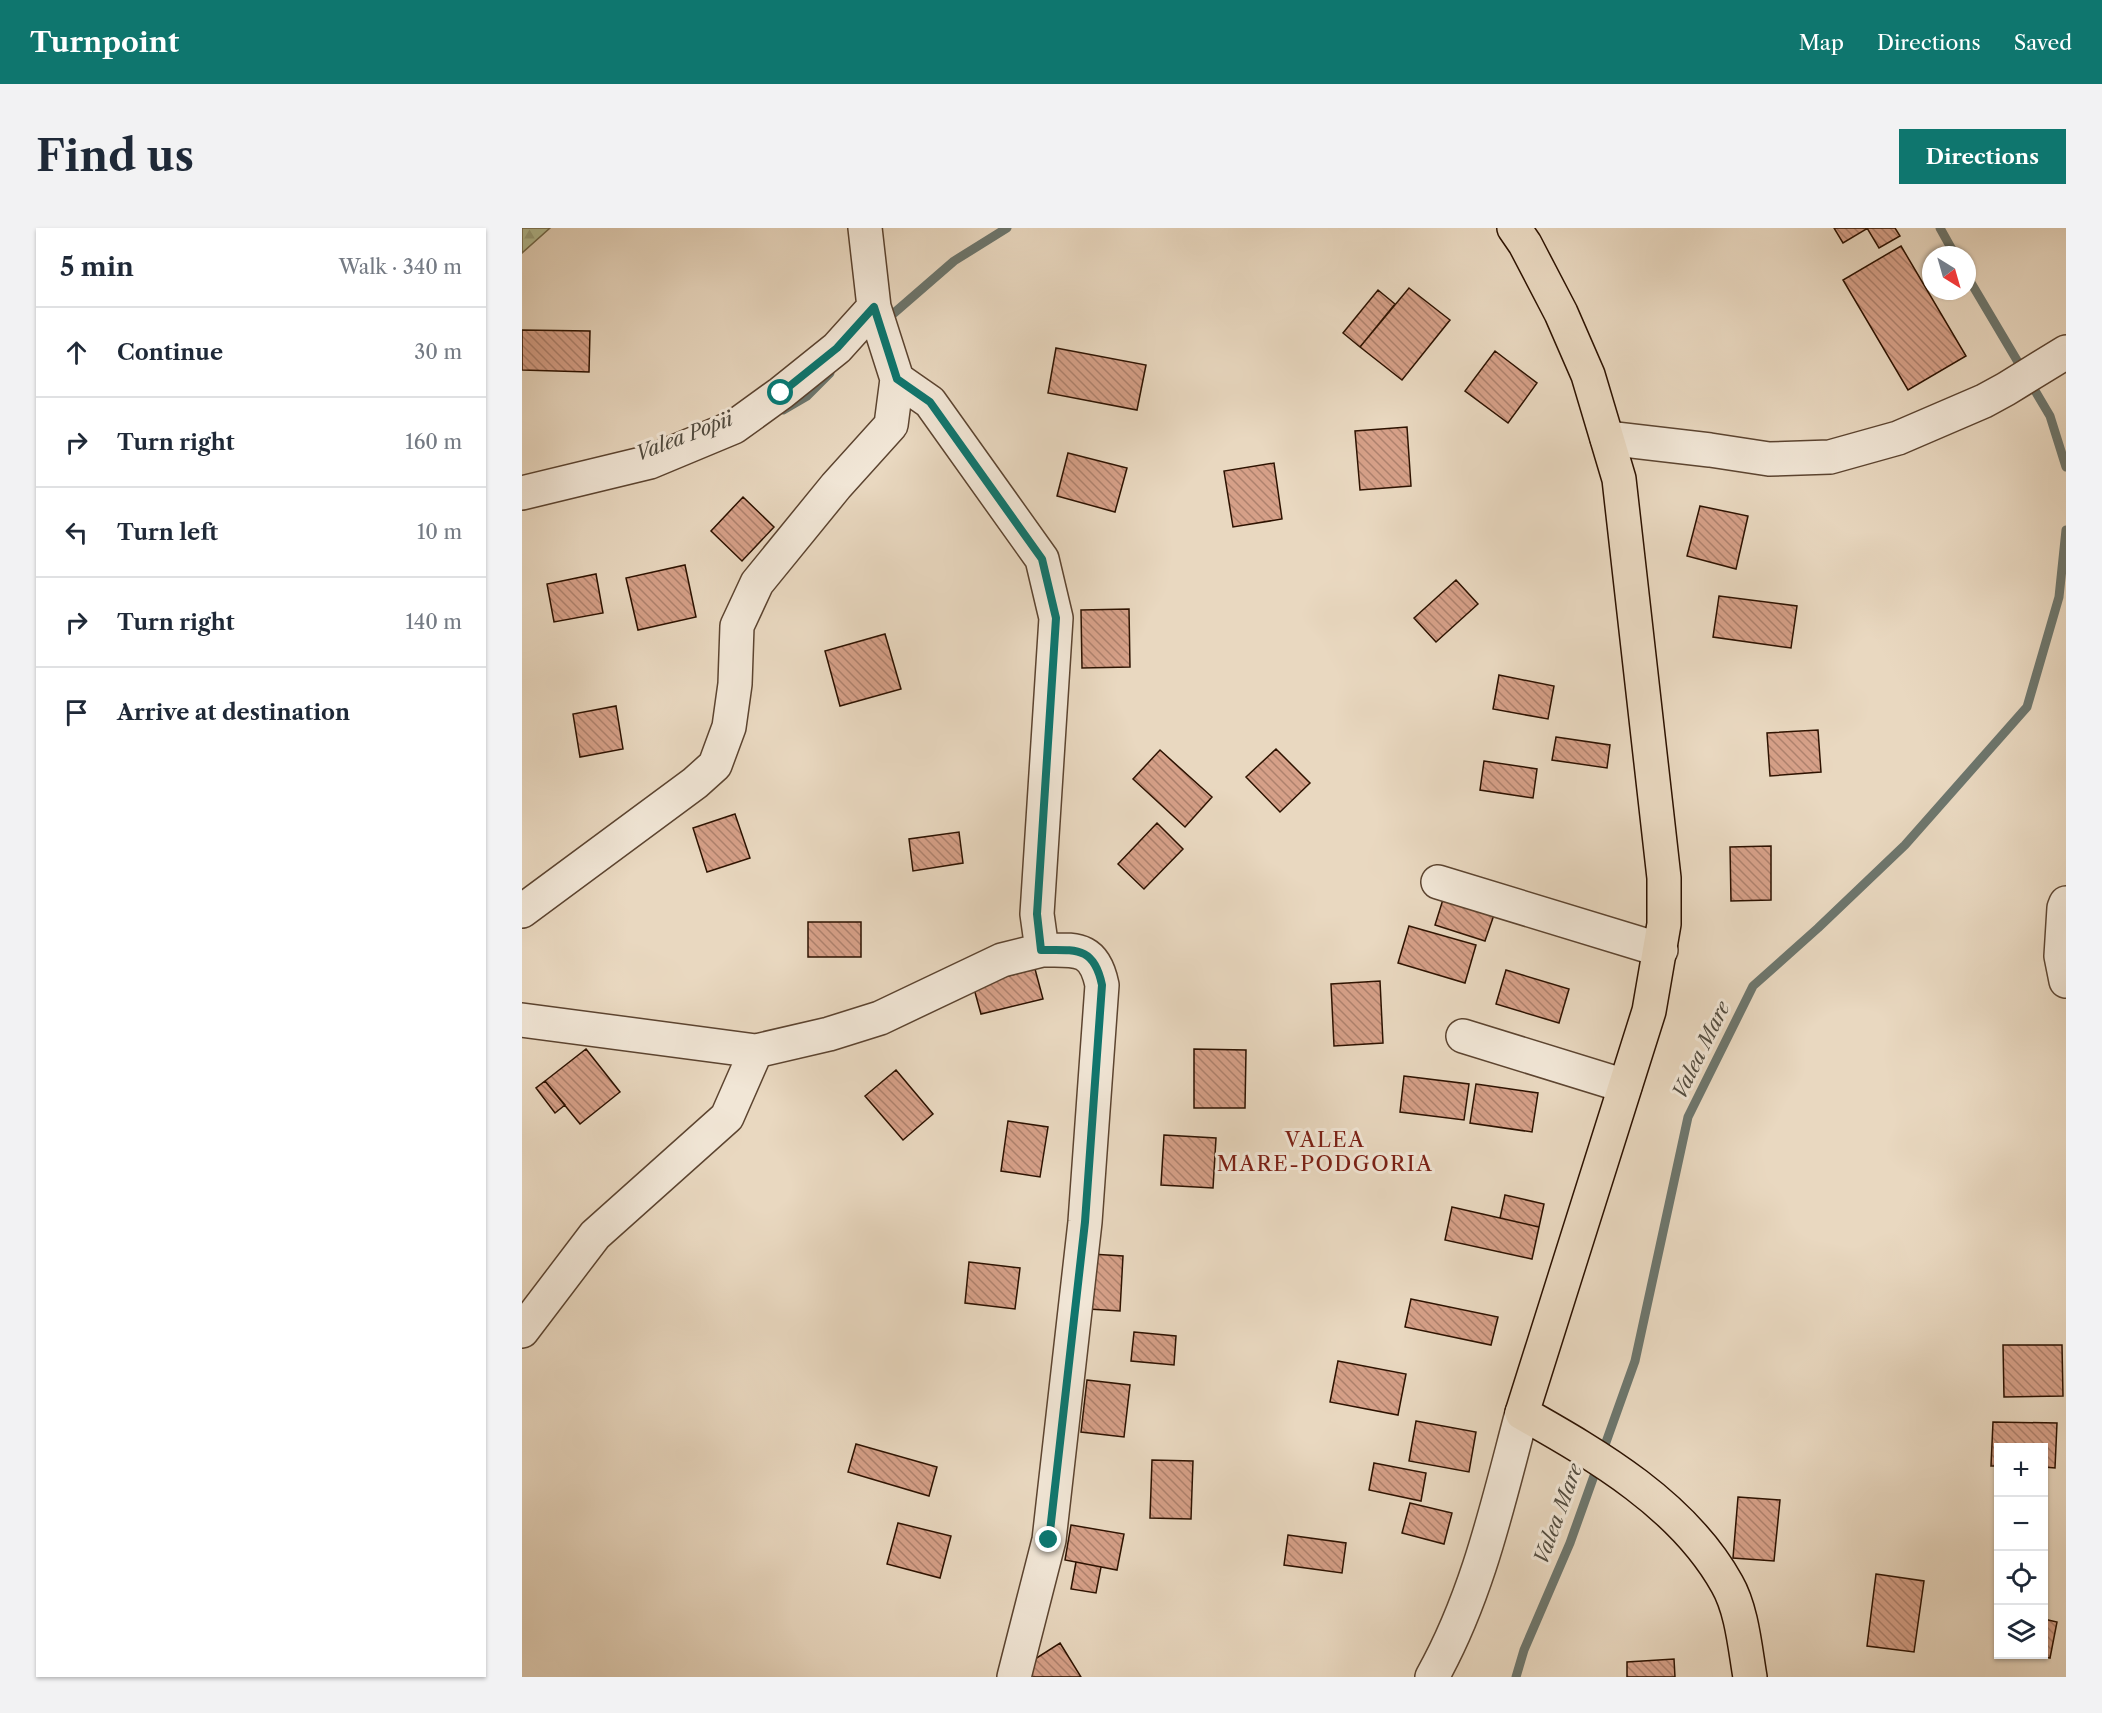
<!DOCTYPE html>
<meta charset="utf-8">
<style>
body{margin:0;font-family:"Libre Caslon Text",serif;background:#f2f2f3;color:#1f2937}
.controls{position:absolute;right:18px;bottom:18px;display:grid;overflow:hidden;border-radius:0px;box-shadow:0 2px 4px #0004}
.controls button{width:54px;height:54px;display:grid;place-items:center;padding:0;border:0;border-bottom:2px solid #e0e1e3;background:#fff;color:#1f2937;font:30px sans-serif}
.compass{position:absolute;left:1400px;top:18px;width:54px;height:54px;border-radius:50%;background:#fff;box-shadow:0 2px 4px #0004;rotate:143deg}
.stop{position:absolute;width:18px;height:18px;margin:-14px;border:4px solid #0f766e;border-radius:50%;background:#fff}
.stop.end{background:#0f766e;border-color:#fff;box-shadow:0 2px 6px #0008}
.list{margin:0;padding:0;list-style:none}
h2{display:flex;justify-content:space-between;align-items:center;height:78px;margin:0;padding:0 24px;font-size:26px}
h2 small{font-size:20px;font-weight:400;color:#747a83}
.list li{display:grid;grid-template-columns:39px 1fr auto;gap:18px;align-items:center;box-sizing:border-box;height:90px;padding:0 24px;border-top:2px solid #e0e1e3}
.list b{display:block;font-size:22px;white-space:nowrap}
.list em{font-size:20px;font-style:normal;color:#747a83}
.icon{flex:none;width:33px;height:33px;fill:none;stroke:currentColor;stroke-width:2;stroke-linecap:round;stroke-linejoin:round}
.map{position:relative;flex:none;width:1544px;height:1449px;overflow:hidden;border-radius:0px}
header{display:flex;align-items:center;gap:36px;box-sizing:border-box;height:84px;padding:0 30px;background:#0f766e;color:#fff}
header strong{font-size:28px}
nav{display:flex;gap:33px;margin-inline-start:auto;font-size:21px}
.intro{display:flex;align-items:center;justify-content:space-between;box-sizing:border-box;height:144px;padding:0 36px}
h1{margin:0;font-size:42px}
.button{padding:15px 27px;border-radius:0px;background:#0f766e;color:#fff;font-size:21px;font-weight:700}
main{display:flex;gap:36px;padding:0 36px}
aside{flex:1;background:#fff;border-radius:0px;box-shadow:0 2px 4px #0004}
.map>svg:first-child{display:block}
.forest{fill:url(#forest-firs);stroke:#70684a;stroke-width:1.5}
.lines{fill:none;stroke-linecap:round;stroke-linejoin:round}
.stream{stroke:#6d766d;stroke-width:9}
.building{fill:url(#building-back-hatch);stroke:#2d1200;stroke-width:1.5}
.minor-casing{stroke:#5c4430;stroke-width:36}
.major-casing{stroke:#2d1200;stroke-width:36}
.minor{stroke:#f1e6d6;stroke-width:33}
.major{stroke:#e9d8c0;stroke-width:33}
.route{stroke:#0f766e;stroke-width:8}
.labels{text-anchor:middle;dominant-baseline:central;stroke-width:6;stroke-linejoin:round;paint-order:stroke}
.water-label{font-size:20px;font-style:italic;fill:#524c40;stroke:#f1e6d6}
.quarter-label{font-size:21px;letter-spacing:1.5px;fill:#7a1f14;stroke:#f1e6d6}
</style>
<header>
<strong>Turnpoint</strong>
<nav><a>Map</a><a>Directions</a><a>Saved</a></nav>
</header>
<div class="intro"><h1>Find us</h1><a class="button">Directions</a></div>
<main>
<aside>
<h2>5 min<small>Walk · 340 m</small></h2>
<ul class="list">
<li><svg class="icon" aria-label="ahead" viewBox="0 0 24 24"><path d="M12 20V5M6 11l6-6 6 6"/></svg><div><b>Continue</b></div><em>30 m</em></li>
<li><svg class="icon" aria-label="right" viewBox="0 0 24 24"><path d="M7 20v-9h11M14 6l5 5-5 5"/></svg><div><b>Turn right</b></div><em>160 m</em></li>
<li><svg class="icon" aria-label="left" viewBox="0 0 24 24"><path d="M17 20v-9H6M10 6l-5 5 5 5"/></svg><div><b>Turn left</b></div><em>10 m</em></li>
<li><svg class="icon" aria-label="right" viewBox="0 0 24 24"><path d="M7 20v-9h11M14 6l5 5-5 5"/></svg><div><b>Turn right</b></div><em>140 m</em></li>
<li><svg class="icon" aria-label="arrive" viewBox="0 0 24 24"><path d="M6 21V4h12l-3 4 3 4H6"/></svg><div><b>Arrive at destination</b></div></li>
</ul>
</aside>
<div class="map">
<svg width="1544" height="1449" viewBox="0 0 1544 1449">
<defs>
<pattern id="forest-firs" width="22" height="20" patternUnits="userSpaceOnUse" patternTransform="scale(1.5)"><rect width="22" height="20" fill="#b4bf94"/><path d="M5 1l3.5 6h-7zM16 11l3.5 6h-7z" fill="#9ba37e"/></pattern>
<pattern id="building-back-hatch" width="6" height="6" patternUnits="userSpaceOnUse" patternTransform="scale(1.5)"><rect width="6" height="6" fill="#d6a088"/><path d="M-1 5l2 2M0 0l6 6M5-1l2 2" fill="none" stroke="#ae816d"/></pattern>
</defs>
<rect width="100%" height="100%" fill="#e9d8c0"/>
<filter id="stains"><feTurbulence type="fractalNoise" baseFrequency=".00333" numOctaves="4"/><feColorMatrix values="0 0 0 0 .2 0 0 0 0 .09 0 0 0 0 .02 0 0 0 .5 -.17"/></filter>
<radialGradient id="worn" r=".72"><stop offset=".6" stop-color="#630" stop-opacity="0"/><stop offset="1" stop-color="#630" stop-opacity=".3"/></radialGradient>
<path class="forest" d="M0,0h28l-28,25z"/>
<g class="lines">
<path class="stream" d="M1418,0l15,27
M1445,48l83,140 16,51
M364,92l68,-59 53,-33
M261,182l24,-14 23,-23
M994,1449l8,-27 46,-107 65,-182 53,-244 65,-131 65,-58 87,-83 122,-138 32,-110 7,-67"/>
</g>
<path class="building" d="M1312,0h34l-25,15z
M1345,0h28l5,8 -21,12z
M1379,18l65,110 -58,34 -65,-110z
M887,60l41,32 -48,60 -42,-33z
M856,62l17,14 -35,43 -17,-14z
M0,102l68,1 -1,41 -67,-2z
M534,120l90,17 -9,45 -89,-17z
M973,123l42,32 -29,40 -43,-32z
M885,199l4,59 -51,4 -5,-59z
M546,225l59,15 -12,44 -58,-16z
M752,235l8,56 -49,8 -9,-56z
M221,269l31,30 -32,34 -31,-30z
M1178,278l48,10 -12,53 -49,-13z
M163,337l11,52 -58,13 -12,-52z
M74,346l7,39 -49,9 -7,-38z
M934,352l22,24 -42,38 -22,-24z
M1197,368l78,10 -6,42 -78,-11z
M607,381l1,58 -48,1 -1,-58z
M363,406l16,55 -61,17 -15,-55z
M977,447l55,11 -6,33 -55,-10z
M94,478l7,43 -43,8 -7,-43z
M1296,502l3,42 -51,4 -3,-43z
M1034,509l54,8 -3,23 -55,-8z
M754,521l34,34 -30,29 -34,-35z
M638,522l52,47 -27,30 -52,-48z
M962,533l53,8 -4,29 -53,-8z
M213,586l15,44 -43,14 -14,-44z
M635,595l26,26 -39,40 -26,-25z
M437,604l4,31 -50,8 -4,-32z
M1249,618v54l-40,1 -1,-54z
M923,665l51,16 -11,32 -50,-16z
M286,694h53v35h-53z
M887,698l67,19 -11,38 -67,-20z
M513,741l8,30 -62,15 -8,-29z
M984,742l63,19 -10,34 -63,-19z
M858,753l3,62 -49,3 -3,-62z
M64,821l34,43 -40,32 -35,-43z
M672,821l52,1 -1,58h-51z
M374,842l37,44 -30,26 -38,-44z
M882,848l65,8 -5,36 -64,-8z
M23,853l20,24 -10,8 -19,-25z
M954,856l62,9 -6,39 -62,-9z
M486,893l40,6 -8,50 -39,-6z
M642,907l52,3 -3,50 -52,-3z
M983,967l39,9 -5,23 -39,-9z
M930,979l87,20 -7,32 -87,-19z
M569,1026l32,2 -3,55 -31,-2z
M447,1034l51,6 -5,41 -50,-6z
M889,1071l87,18 -7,28 -86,-18z
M612,1104l42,4 -2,29 -43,-4z
M1481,1117h59l1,51 -59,1z
M816,1133l68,13 -8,41 -68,-13z
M565,1152l43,5 -6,52 -43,-5z
M894,1193l60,11 -7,40 -60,-11z
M1471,1194l64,1 -2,45 -11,-1v-19h-46v18h-7z
M334,1216l81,23 -8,29 -81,-24z
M630,1232l41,1 -2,58 -41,-1z
M852,1235l52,10 -5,28 -52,-11z
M1216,1269l42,3 -6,61 -41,-3z
M888,1275l42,10 -8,31 -42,-11z
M376,1295l53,13 -11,42 -53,-14z
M549,1297l53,9 -7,36 -52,-10z
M766,1307l58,8 -4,30 -58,-8z
M554,1334l25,5 -5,26 -25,-4z
M1354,1346l48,7 -10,71 -47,-6z
M1522,1391l13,3 -7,36 -19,-4h13z
M538,1415l21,34h-50l-7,-11z
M1152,1431l1,18h-48v-15z"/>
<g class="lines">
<defs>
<path id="minor" d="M375,151l33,23 112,157 14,59 -19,296 5,36c34,0 52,-4 60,35l-17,237 -36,318 -35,137
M1085,210l103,12 59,9 61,-2 68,-19 86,-37 22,-12 60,-37
M0,265l128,-31 84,-35 47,-34 56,-45 37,-41
M916,654l223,68
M1544,675l-2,5 -3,48 5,25
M0,683l173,-128 20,-18 14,-38 6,-43 2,-58 20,-43 79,-97 55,-61 6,-46 -23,-72 -9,-79
M0,792l234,31 73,-17 51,-16 122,-58 40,-10
M941,808l162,50
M0,1103l73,-96 132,-118 29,-66
M910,1449c46,-82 66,-174 90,-264"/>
<path id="major" d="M992,0l11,16 36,69 27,62 31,104 45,399v46l-15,87 -127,402c76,43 161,92 205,171 15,26 18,64 23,93"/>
</defs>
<use href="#minor" class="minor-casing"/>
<use href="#major" class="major-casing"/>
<use href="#minor" class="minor"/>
<use href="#major" class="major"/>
</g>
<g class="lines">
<path class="route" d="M259,165l56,-45 37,-41 23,72 33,23 112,157 14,59 -19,296 4,36c35,0 53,-4 61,35l-17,237 -36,318"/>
</g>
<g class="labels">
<g class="water-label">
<text transform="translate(162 208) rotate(-21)">Valea Popii</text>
<text transform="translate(1179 822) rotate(-64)">Valea Mare</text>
<text transform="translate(1036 1286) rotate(-70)">Valea Mare</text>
</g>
<g class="quarter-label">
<text x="803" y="911">VALEA<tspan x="803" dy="24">MARE-PODGORIA</tspan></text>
</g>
</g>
<rect width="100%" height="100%" filter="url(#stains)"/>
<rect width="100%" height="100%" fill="url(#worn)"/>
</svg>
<div class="controls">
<button>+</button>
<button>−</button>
<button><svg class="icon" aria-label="locate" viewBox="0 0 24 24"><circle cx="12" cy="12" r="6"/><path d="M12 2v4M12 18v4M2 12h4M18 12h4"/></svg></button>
<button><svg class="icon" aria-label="layers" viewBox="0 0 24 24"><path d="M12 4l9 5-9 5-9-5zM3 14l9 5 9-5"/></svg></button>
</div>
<svg class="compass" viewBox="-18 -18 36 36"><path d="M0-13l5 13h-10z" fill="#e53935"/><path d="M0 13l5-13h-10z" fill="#747a83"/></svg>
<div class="stop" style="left:259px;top:165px"></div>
<div class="stop end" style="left:527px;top:1312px"></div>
</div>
</main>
